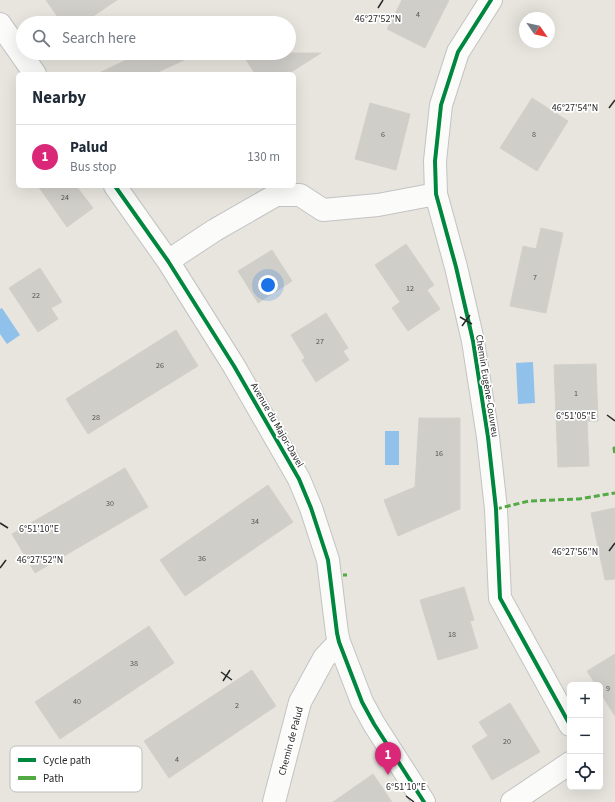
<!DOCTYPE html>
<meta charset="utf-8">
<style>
body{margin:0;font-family:"Source Sans 3",sans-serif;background:#f2f2f3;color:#1f2937}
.controls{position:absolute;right:12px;bottom:12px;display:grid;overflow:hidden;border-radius:6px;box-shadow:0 4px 16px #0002}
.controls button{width:36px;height:36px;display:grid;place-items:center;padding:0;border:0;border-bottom:1px solid #e0e1e3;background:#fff;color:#1f2937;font:20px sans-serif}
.compass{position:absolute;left:519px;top:12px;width:36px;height:36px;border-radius:50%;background:#fff;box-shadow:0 4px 16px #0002;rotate:124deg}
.you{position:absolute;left:268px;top:285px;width:14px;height:14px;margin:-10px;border:3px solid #fff;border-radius:50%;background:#1a73e8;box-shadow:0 0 0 6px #1a73e833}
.badge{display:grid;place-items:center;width:26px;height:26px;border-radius:50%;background:#db2777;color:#fff;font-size:13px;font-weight:700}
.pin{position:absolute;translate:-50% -33px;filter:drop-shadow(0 1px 2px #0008)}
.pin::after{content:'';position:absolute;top:21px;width:14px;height:12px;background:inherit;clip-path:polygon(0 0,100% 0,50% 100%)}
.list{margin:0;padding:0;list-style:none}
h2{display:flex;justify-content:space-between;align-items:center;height:52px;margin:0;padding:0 16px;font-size:17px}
h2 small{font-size:13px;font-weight:400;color:#747a83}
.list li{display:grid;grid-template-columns:26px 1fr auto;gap:12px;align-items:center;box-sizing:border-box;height:64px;padding:0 16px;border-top:1px solid #e0e1e3}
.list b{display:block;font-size:15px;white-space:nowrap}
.list p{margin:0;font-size:13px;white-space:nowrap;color:#747a83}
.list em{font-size:13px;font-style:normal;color:#747a83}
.icon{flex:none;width:22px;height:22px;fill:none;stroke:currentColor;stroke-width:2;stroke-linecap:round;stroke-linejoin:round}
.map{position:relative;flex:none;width:615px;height:802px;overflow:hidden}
.search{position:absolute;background:#fff;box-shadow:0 4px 16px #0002;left:16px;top:16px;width:280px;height:44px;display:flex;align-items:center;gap:10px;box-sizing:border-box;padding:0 14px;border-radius:22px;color:#747a83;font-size:15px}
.panel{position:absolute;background:#fff;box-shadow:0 4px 16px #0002;left:16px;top:72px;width:280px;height:116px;border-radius:6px}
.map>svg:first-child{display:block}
.water{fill:#90c1ea}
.building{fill:#d0cec9;stroke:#d2d0ca}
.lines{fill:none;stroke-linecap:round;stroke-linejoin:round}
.minor-casing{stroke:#c4c3c4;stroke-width:24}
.minor{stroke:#fbfbfa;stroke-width:22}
.quiet{stroke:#53aa44;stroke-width:3;stroke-dasharray:6 3;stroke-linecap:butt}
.cycleway-casing{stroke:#fff;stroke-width:6}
.cycleway{stroke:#00873e;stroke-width:4}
.ticks{fill:none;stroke:#282828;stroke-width:1.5}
.labels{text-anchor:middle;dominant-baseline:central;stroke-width:3.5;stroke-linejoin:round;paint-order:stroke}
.number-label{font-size:8px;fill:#535251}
.street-label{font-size:10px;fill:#282828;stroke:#fff}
.key{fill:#fff;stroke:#bebebe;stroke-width:1}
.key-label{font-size:11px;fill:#282828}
.ticks-label{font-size:10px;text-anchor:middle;fill:#282828;stroke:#fff;stroke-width:3.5;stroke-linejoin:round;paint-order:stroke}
</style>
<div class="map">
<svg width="615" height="802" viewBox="0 0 615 802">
<rect width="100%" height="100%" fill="#e7e5de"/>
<path class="water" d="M2,308l18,27 -13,9 -7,-10v-25z
M533,362l2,41 -17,1 -2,-41z
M385,431h14v34h-14z"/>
<path class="building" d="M46,0h71l-34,23h-21z
M402,0h47l-24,48 -38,-19z
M141,53h58l-45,21h-57z
M242,53h79l-33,21h-33z
M532,98l36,23 -31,50 -37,-23z
M370,103l40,11 -14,56 -41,-11z
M38,186h38l17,22 -26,19z
M541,228l22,5 -17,80 -36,-7 13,-60 13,3z
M406,244l28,41 -7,5 13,19 -32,22 -16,-23 8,-6 -25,-37z
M272,250l20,31 -34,22 -20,-32z
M40,268l22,34 -11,6 7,11 -20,13 -29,-44z
M326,313l22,35 -5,3 6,9 -33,22 -14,-22 3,-2 -14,-23z
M176,330l22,36 -110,68 -22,-35z
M596,364l2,57h-11l2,45 -31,1 -4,-102z
M419,418h41v91l-62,27 -14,-36 31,-13z
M125,468l23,39 -113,66 -23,-39z
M268,485l25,37 -108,74 -25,-36z
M615,508v71l-10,1 -14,-67z
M464,587l10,33 -4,1 8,27 -40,12 -18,-60z
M149,626l25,37 -114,76 -25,-37z
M615,654v62l-15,-24v-7h-4l-9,-14z
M252,670l24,36 -107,72 -25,-37z
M510,703l30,49 -48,28 -20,-34 16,-10 -9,-14z
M373,774l19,28h-59z"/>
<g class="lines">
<defs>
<path id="minor" d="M491,0l-33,52 -17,53 -6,56 1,33 20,73 17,74 15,96 8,72 4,89 70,127
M0,24l35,50
M115,186l53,75 66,105 65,113 12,29 17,52 9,73 2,9 23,60 12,22 50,78
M168,261l47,-31 61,-35h24l23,15 55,-5 58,-11
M274,802l26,-100 24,-44 15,-16
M512,802l58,-39"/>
</defs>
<use href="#minor" class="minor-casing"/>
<use href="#minor" class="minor"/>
<path class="quiet" d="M615,448h-1l1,7
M496,509l33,-8 50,-2 36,-6
M343,575h4"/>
<defs>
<path id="cycleway" d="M491,0l-33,52 -17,53 -6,56 1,33 20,73 17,74 15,96 8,72 4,89 70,127
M115,186l53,75 66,105 65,113 12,29 17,52 9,73 2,9 23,60 12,22 50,78"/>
</defs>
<use href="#cycleway" class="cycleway-casing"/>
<use href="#cycleway" class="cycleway"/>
</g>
<path class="ticks" d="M378,8l5,-8M609,108l6,-8M460,317l12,7M462,326l8,-11M607,415l8,6M0,523l8,5M609,551l6,-8M0,568l6,-8M221,672l11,8M223,681l7,-11M406,796l8,6"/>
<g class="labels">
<g class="number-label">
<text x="418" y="14">4</text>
<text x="383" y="134">6</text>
<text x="534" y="134">8</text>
<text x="65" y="197">24</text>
<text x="535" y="277">7</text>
<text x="410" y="288">12</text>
<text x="36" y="295">22</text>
<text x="320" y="341">27</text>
<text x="160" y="365">26</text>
<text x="576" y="393">1</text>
<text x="96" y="417">28</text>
<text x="439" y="453">16</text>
<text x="110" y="503">30</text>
<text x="255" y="521">34</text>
<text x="202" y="558">36</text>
<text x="452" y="634">18</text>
<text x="134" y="663">38</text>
<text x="608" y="688">9</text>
<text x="77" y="701">40</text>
<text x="237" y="705">2</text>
<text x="507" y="741">20</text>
<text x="177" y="759">4</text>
</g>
<g class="street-label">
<text transform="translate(487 386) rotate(81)">Chemin Eugène-Couvreu</text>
<text transform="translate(277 425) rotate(60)">Avenue du Major-Davel</text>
<text transform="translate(291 741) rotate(-75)">Chemin de Palud</text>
</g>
</g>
<rect x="10" y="746" width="132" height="46" rx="6" class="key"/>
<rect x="18" y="758" width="18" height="4" fill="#00873e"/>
<rect x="18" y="776" width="18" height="4" fill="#53aa44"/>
<g class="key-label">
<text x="43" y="764">Cycle path</text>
<text x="43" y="782">Path</text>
</g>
<g class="ticks-label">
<text x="378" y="22">46°27'52"N</text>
<text x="575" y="111">46°27'54"N</text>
<text x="576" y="419">6°51'05"E</text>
<text x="39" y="532">6°51'10"E</text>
<text x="575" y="555">46°27'56"N</text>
<text x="40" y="563">46°27'52"N</text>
<text x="406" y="790">6°51'10"E</text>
</g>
</svg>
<div class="controls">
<button>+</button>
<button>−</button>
<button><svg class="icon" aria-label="locate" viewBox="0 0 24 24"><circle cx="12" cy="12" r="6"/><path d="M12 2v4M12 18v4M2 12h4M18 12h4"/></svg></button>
</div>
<svg class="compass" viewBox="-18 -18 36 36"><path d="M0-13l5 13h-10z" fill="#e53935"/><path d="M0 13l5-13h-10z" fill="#747a83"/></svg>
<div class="you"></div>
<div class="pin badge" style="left:388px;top:775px">1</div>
<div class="search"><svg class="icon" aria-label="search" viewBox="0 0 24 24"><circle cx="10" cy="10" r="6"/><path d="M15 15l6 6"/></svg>Search here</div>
<section class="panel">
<h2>Nearby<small></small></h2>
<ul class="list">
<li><span class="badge">1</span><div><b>Palud</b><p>Bus stop</p></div><em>130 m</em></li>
</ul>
</section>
</div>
